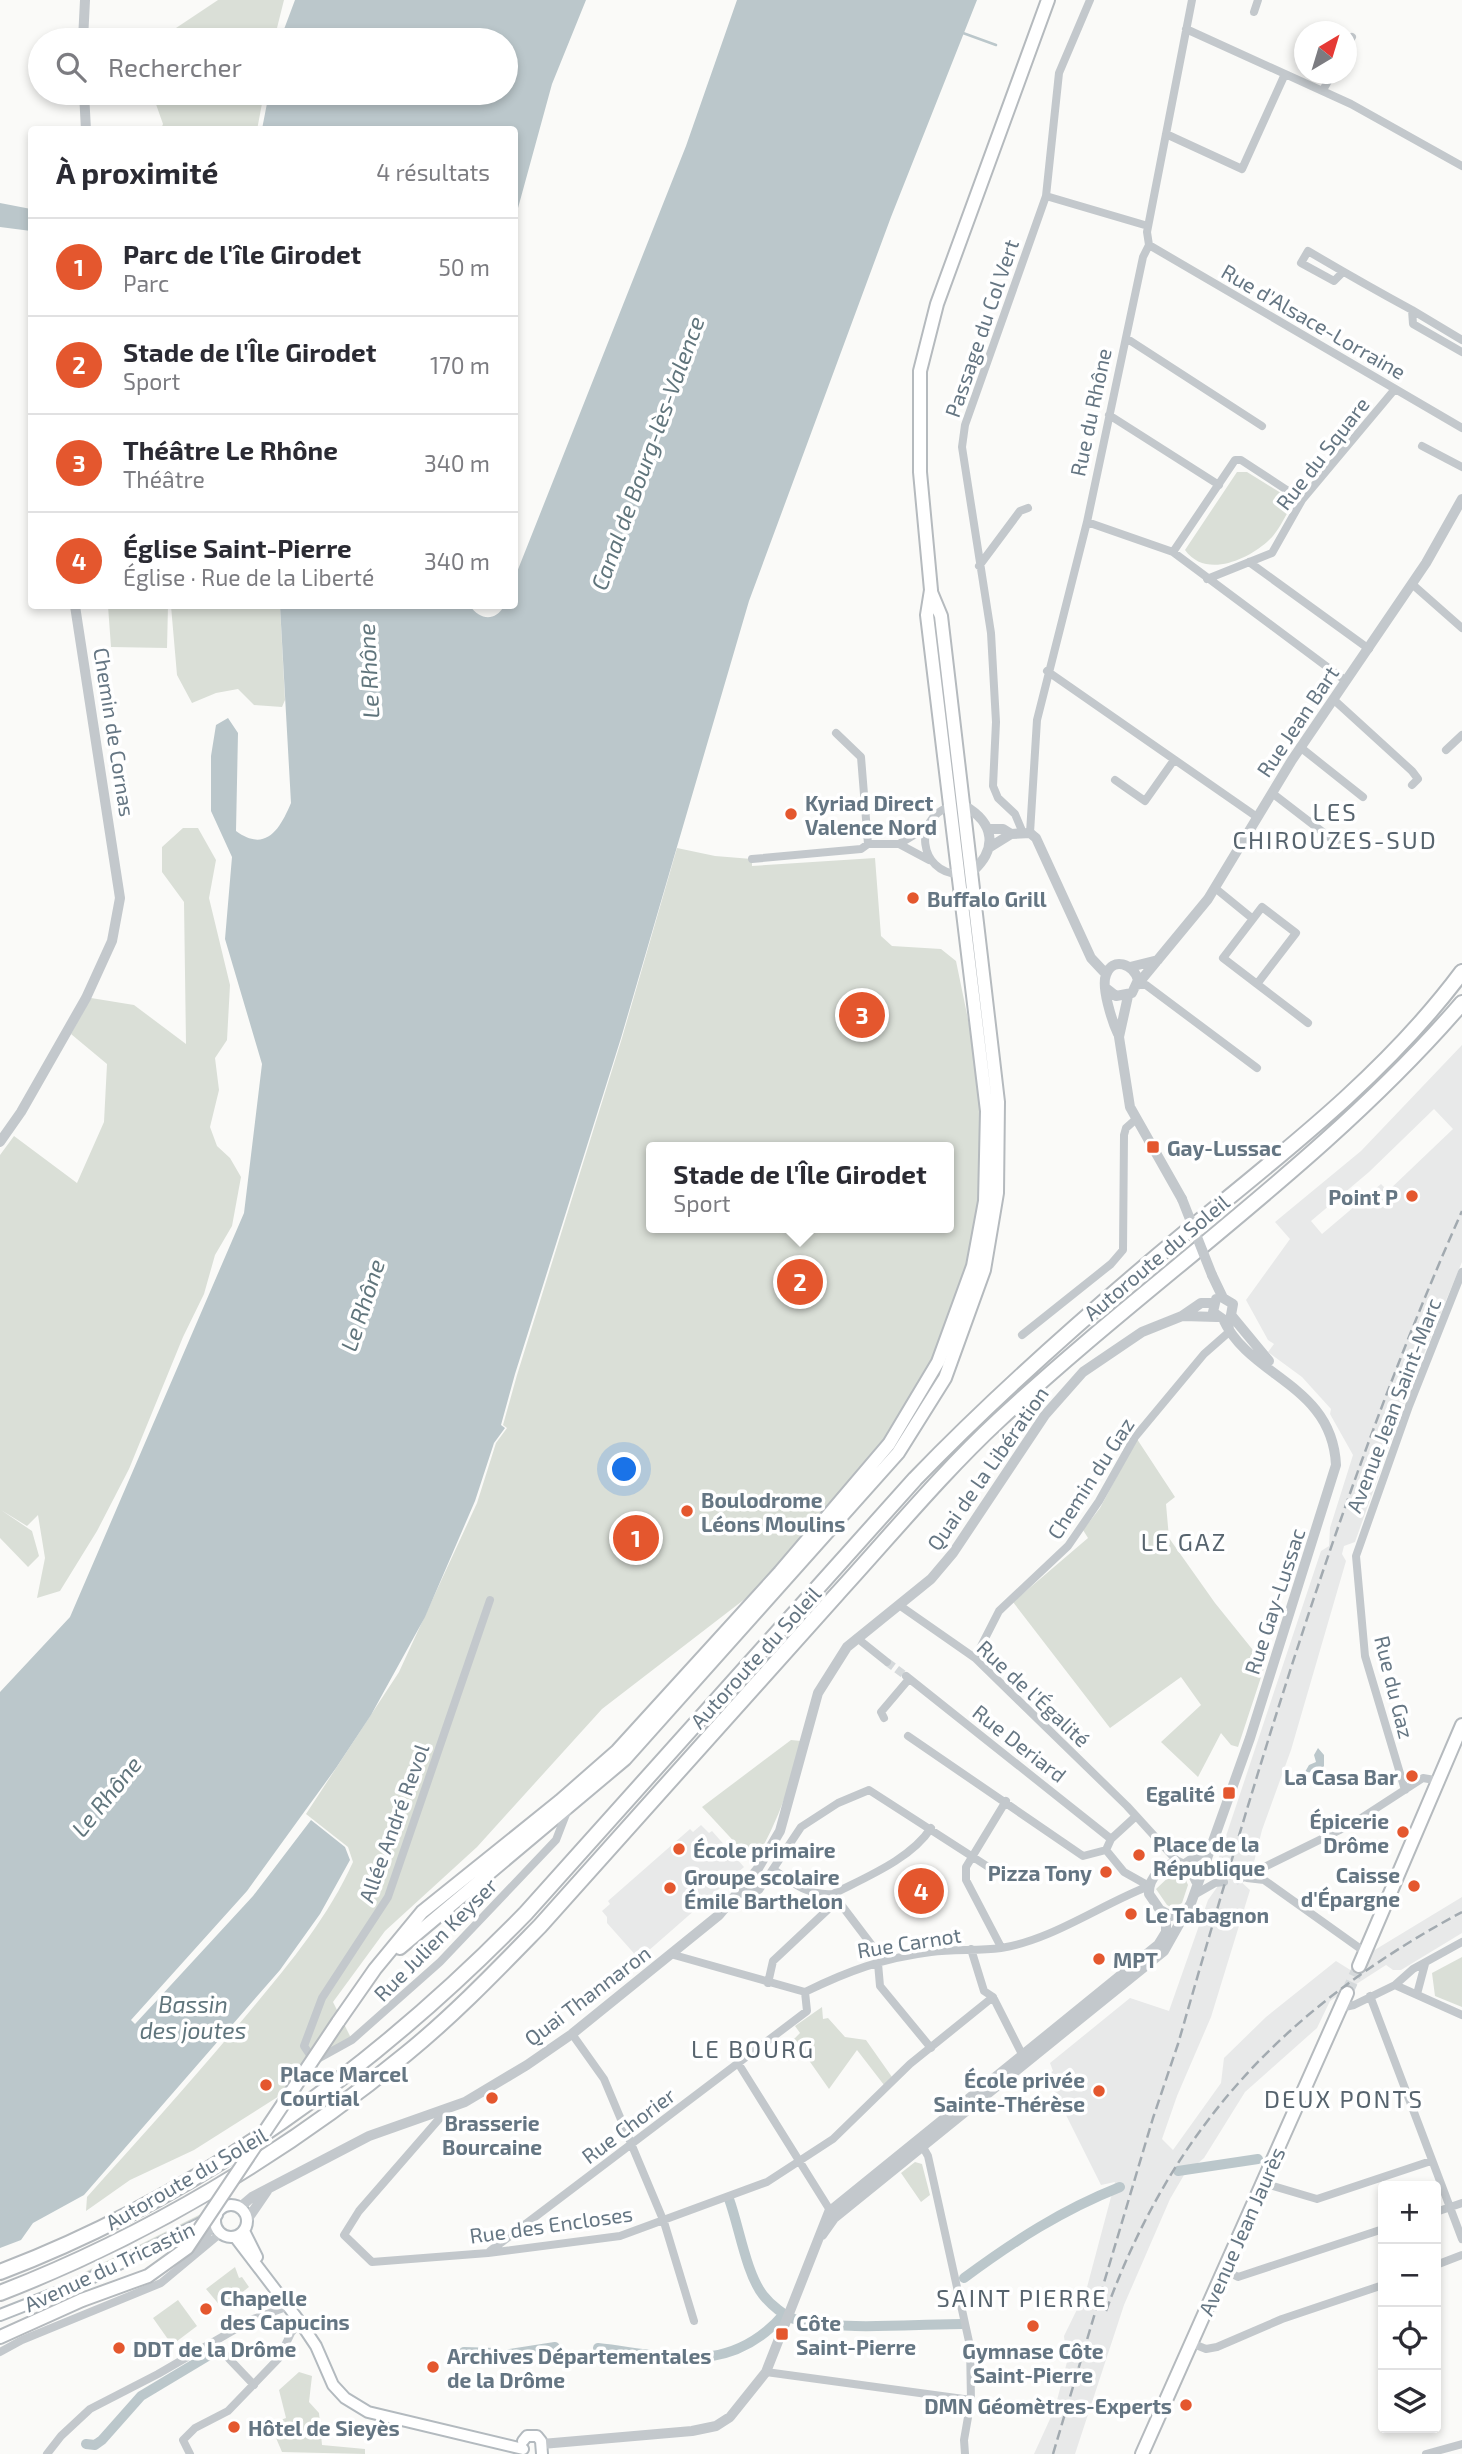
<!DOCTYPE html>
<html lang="fr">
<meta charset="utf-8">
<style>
body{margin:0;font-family:"Exo 2",sans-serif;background:#f7f7f7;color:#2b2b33}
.controls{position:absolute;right:21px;bottom:21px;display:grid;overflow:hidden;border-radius:7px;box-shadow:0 4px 10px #0003}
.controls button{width:63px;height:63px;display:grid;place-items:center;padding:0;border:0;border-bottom:2px solid #e1e1e2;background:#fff;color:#2b2b33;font:35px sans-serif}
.compass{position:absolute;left:1294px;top:21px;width:63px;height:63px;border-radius:50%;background:#fff;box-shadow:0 4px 10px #0003;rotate:38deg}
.you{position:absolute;left:625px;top:1470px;width:24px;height:24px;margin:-18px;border:5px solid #fff;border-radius:50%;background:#1a73e8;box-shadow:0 0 0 10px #1a73e833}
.badge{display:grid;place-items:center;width:46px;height:46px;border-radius:50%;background:#e4572e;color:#fff;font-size:23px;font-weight:700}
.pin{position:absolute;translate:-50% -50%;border:4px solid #fff;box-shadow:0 2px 7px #0006}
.popup{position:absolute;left:646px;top:1142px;width:308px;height:91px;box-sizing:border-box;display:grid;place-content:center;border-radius:7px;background:#fff;filter:drop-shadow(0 2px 5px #0005);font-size:23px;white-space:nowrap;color:#7c7c81}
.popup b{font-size:26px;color:#2b2b33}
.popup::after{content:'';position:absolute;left:50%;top:100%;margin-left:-14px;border:14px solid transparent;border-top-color:#fff}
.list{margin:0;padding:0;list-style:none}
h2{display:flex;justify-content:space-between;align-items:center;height:91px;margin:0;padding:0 28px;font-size:30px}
h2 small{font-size:23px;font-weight:400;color:#7c7c81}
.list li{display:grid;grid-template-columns:46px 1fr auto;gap:21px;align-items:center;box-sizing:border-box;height:98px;padding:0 28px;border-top:2px solid #e1e1e2}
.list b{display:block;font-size:26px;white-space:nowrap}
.list p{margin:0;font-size:23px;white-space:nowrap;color:#7c7c81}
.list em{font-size:23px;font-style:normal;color:#7c7c81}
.icon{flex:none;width:38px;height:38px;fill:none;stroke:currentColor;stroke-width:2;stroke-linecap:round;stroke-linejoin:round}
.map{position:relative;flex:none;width:1462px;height:2454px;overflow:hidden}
.search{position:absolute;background:#fff;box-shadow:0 4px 10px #0003;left:28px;top:28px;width:490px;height:77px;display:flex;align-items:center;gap:18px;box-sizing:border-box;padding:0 24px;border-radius:38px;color:#7c7c81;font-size:26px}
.panel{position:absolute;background:#fff;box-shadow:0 4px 10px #0003;left:28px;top:126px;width:490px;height:483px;border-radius:7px}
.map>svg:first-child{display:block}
.built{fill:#e8e9e9;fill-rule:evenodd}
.green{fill:#dadfd7;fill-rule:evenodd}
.water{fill:#bbc7cb}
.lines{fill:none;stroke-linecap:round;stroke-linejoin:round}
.stream{stroke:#bbc7cb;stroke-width:2.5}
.canal{stroke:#bbc7cb;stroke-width:10}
.minor-tunnel{stroke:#d5d9db;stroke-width:8;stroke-dasharray:8 4;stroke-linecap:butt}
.primary-tunnel{stroke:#d5d9db;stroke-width:12;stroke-dasharray:12 6;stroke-linecap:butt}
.secondary-casing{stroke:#b3babf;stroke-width:14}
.primary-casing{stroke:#b5babe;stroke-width:16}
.motorway-casing{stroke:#b4b9bd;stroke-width:18}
.minor{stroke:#c3c8cc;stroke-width:8}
.tertiary{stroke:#c3c8cc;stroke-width:10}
.secondary{stroke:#fff;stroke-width:10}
.primary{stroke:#fff;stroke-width:12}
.motorway{stroke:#fff;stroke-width:14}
.rail{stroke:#a2aab0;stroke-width:2.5;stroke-dasharray:10 5;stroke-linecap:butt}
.primary-bridge-casing{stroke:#b5babe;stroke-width:16;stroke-linecap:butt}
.tertiary-bridge{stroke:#c3c8cc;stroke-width:10}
.primary-bridge{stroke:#fff;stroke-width:12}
.poi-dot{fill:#e4572e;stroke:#fff;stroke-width:2.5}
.labels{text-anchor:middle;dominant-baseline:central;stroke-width:7;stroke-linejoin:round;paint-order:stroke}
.street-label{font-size:21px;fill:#657683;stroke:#fff}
.poi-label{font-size:21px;font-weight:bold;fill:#657683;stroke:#fff;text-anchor:start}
.water-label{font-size:23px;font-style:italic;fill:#60757c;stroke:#fff}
.quarter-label{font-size:24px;letter-spacing:2px;fill:#57646e;stroke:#fff}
</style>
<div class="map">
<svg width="1462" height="2454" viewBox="0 0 1462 2454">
<rect width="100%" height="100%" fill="#fafaf8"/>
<path class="built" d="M1462,1045v217l-51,123 -56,157 -11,4 -2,8 4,7 -55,189 -29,80 -8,32 -15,18 11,10 -39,127 -34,79 -15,43 11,11 48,-67 3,-25 42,-41 70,-56 16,10 18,-14 3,-6 89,-54v36l-61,37h-8l-7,-5 -56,36 -13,27 -72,64 -41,66 -20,17 -14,24 -46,106 -49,149h-41l21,-46 12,-46 -3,-26 22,-45 29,-109 -14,3 -55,-110 7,-4 -3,-8 80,-65 39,13 39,-111 12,-17 -3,-20 104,-312 8,-5 1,-18 23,-73 -23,-41 1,-5 -29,-32 -34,-25 6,-8 -6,-4 -22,-40 44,-61 -15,-17 86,-71zM1434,1109l19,20 -65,62 -7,-7 -59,50 -11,-13 58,-49z
M701,1825l8,8 3,-2 32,36 -105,92 -32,-36v-6l-5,-6 8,-7 -2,-3 82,-72 3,3z"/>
<path class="green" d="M218,0h66l-10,40h-107l6,-10z
M152,93h112l-7,37 -96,-1 2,-5z
M1237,472h10l47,29c-8,13 -15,31 -27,41 -22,19 -62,36 -82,8z
M108,606h60l-1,42 -56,-1z
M171,606h109l5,94 -3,7 -28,-2 -16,-16 -22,4 -24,10 -15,-28z
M183,828h15l18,32 -7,38 21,87 -3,55 -12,18 4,32 -9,37 7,19 13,12 11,19 -9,49 -17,29 -11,39 -21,43 -54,132 -32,62 -37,60 -23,7 8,-40 -7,-43 -11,11 -26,-16 31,21 7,25 -11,11 -28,-29v-383l14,-19 63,47 27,-61 3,-58 -36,-30 20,-36 43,7 52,39 -2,-142 -22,-30v-25z
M677,848l38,8 37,3v7l123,-8 6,78 11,10 49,3 15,12 31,150 -2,90 -12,65 -35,96 -49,82 -109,128 -178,137 -125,138 -92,84 -52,71 19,38 -38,22 6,8 -126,80 -64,30 -44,31 1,-14c51,-57 103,-114 152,-173 42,-50 87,-102 114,-162l-5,-15 -42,-33 93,-142 78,-169 19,-60 11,-15 -4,-3 14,-50 105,-337zM651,1147h298v81h-298z
M1137,1439l38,58 -9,7 3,34 46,65 50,62 -27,82 -7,-2 -10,-12 -23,44 -37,-35 40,-37 -20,-28 -71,51 -97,-126 75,-64 -5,-8 17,-22z
M791,1740l10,1c-9,43 -25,84 -47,122l-52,-56z
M1175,1871l9,5 4,9 -6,18 -9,5 -6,-3 -11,-16z
M1462,1957v50l-27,-11 -3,-23z
M822,2007l1,12 5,-1 17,19 21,3 26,37 -8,8 -27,-35 -28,39 -35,-50 6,-6 -5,-7z
M915,2162l7,2 8,31 -9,7 -20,-29z
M201,2214l-5,7 -144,71 -3,-2z
M235,2267l4,11 3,-1 7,10 -27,21 -16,-19z
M178,2300l19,26 -25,19 -19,-27z
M299,2372l13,4 -3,26 10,11 3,32 43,4v5l-83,-2 -12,-28 16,-6 -7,-28z"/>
<path class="water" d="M295,0h291l-34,84 -37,135 -1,-89 -252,-1 7,-36h237v-53h-226z
M737,0h240l-86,217 -142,384 -128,437 -106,336 -14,51 4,3 -11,15 -19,58 -50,116 -54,98 -35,53 -89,123 -116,129 4,4 118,-128 58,-76 34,27 5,13 -30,54 -40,56 -196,225 -51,28 -12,17 -21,8v-556l70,-75 174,-404 18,-149 -37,-125 7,-82 -21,-46v-55l5,-31 12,-7 10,15 -2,98c30,22 44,-2 55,-28l-11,-197h190c10,14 25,16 34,0h10l1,-29 171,-431z
M0,203l31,6v22l-31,-4z
M1318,1748l6,7v11l-7,7 -12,-1 4,-7 7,-3 -2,-7z"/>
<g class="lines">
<path class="stream" d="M963,33l33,12"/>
<path class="canal" d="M1178,2171l80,-12
M729,2199c10,27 17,74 34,96 7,9 22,22 34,25 47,11 116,4 165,4
M964,2278c50,-37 98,-68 156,-91
M598,2348c71,8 132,29 186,-34
M464,2352l31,1
M510,2354l45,-7
M86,2444l9,1 7,-5 39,-44 75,-45"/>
<path class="minor-tunnel" d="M887,1662l19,14"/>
<path class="primary-tunnel" d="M1347,1993l12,-27"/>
<defs>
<path id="secondary" d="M215 2221a16 16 0 1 1 32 0a16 16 0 1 1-32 0Z
M244,2231l13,26
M235,2237l65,85 16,24 17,39 12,13 23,14 155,37
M0,2315l79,-31 138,-69
M523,2441l4,-5h10l4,5 1,13"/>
<path id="primary" d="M400,1948l225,-189 273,-306 47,-75 39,-108 13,-77 1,-91 -57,-486 -10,-24
M1359,1966l103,-241
M338,2022l37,-53 47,-57 138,-111 57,-50 163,-179 109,-128 49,-82 35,-96 12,-65 2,-90 -60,-496 4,-25 -11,-118v-101l17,-67 111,-304
M0,2337l82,-37
M1142,2454l205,-461"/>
<path id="motorway" d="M0,2272c200,-76 377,-206 526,-359l389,-434c85,-88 176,-168 270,-246 98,-80 201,-159 277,-261
M0,2293c145,-56 286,-140 406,-239 48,-39 91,-84 134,-128 100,-111 199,-222 298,-333 53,-58 104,-120 161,-173 152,-142 327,-259 463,-417"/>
</defs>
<use href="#secondary" class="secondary-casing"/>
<use href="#primary" class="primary-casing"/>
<use href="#motorway" class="motorway-casing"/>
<path class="minor" d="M1254,12l4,-12
M1186,29l165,75 111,62
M1346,47l6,-10
M1323,90l9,-16
M1166,134l76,35 43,-95
M1046,196l102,30
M1149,245l313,183
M1343,272l-9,9 -33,-18 7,-12c34,20 69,40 104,59
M1126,338l136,88
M1462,340l-50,-30 1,14 49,28
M1109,415l110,70
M1422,446l40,21
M1087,522l86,30 173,129
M1173,552l62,-92h6l61,40
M1249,562l120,87
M979,566l41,-55 8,-3
M1207,579l65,-26 30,-53 93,-111
M1412,584l50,44
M1047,671l210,146
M1333,699l79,72 6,8 -6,6
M836,733l25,24 7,87
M1300,747l63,50
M1446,750l16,-15
M1115,780l30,21 29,-41
M1272,793l65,50
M949,807c-36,12 -30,65 9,67
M1023,833l-8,-19 -17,-16 -5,-12 3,-64 -5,-89 -29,-186 3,-22 81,-229 13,-123 31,-73
M1030,833l7,-113 50,-198 56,-265 6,-12 -2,-13 45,-232
M899,844l30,16
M752,859l109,-10 7,-5h31l28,-17
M1215,888l38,31
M1262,907l34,26 -39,51 -34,-26z
M1257,984l51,39
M1137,985h9l111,83
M1022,1335l89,-71 12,-14 1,-115 2,-7 9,-8
M490,1600l-102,297 -66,101 -18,48 10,15 38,-21 88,-78 116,-122 12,-31
M899,1605l76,53 152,148 51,56
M857,1638l30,24
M975,1658l24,-47 69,-65 31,-45 36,-64 69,-83 25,-22 2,-17
M906,1676l205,163
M884,1718l-3,-6 28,-33
M908,1736l175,120 23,-6
M1405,1790l-40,-134 -9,-100 53,-150 53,-134
M1106,1850l18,22 25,14
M1106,1850l5,-11 24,-22
M774,1870c18,13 35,26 59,24 33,-17 78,-35 98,-66
M1247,1878l17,2 101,72
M1238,1880l114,-56 71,-46 17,3
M739,1894l20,-4 42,-63 37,-24 31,-13 138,89
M833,1894l44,58 3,34 51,62
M1194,1895l21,-12 9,-1
M1001,1947l-35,-67v-13l40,-66
M971,1949l13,42 9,6 32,63
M674,1955l131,37c43,-21 78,-34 126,-40 23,-3 47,-1 70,-4 51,-8 99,-43 148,-62
M768,1983l5,-22 65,-61
M1395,1985l18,-16 49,-27
M1417,1994l8,-30
M1370,1996l92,243
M1340,2008l14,-3 41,-20 67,30
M572,2034l32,45 60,143 30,99
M738,2063l95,152
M446,2111l-87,100 -15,24 28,27 116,-9 132,-17 147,-54 66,-43 77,-75 83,-67
M920,2142l8,14 42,190 1,54 -7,40 1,14
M1263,2183l54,16 114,-38
M1436,2212l26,-9
M490,2251l317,-240 -2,-19
M190,2257l25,-33
M1436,2265l26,-10
M1225,2270l13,7 145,-48
M214,2343l40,42
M1191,2343l15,6 11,-2 65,-28 101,-34
M0,2352l22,-12 139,-57 60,-50
M766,2372l205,28
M47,2454l14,-18 29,-27 68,-35 95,-55 36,-13
M190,2454l-7,-14 12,-12 33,-17 51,-53 12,-25 9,-11
M1426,2454l36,-10"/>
<path class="tertiary" d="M83,40l2,-40
M84,93l2,37
M965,806c29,17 33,42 8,65
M989,829h14l8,5 19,-1 6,5 55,120 15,16
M990,847l21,-13
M1130,967l28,-7
M1137,985l71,-86 84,-139 134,-197 36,-64
M1107,989l9,7 16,-3 6,-13c-4,-16 -26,-24 -32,-5 -5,12 6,46 12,59
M1128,996l-9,41 11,70 52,92
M0,1142l21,-30 65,-114 26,-57 8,-43 -45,-292
M1212,1275l11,23 10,6 -2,11
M1216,1299l-3,13 10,7
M1231,1315l38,46
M1183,1316l34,1
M1185,1864l24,-16
M1184,1912l-13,4 -11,-6 -11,-16c-1,-17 14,-29 29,-32l11,5 8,16
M239,2208l13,-11 117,-61 96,-34 62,-37 45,-31 147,-119 38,-45 23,-39 38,-138 29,-46 84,-68 22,-26 92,-138 38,-43 59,-40 40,-16 19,-13h13
M247,2220l20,-29
M822,2235l12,-17 330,-267 27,-48 59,-165 86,-273c-4,-81 -86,-87 -113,-146
M542,2444l150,-13 24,-5 14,-9 36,-45 63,-160 329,-267 8,-13v-18"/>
<use href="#secondary" class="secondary"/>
<use href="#primary" class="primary"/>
<use href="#motorway" class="motorway"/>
<path class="rail" d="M1106,2311c68,-187 182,-305 356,-399
M1053,2454l100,-336 25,-74c81,-281 165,-565 284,-833"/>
<defs>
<path id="primary-bridge" d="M82,2300l66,-24 39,-28 151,-226"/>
</defs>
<use href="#primary-bridge" class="primary-bridge-casing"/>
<path class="tertiary-bridge" d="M1182,1199l30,76"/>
<use href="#primary-bridge" class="primary-bridge"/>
</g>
<g class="poi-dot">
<circle cx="791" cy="814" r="7"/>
<circle cx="913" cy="898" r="7"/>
<rect x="1146" y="1140" width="14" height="14" rx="3.5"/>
<circle cx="1412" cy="1196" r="7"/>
<circle cx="687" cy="1511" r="7"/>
<circle cx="1412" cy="1776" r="7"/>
<rect x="1222" y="1786" width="14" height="14" rx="3.5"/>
<circle cx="1403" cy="1832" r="7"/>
<circle cx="679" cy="1849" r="7"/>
<circle cx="1139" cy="1855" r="7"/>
<circle cx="1106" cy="1872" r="7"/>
<circle cx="1414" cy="1886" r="7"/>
<circle cx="670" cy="1888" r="7"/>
<circle cx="1131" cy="1914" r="7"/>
<circle cx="1099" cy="1959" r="7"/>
<circle cx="266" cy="2085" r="7"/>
<circle cx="1099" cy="2091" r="7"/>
<circle cx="492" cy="2098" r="7"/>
<circle cx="206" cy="2309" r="7"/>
<circle cx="1033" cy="2326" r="7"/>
<rect x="775" y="2327" width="14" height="14" rx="3.5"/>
<circle cx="119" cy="2348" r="7"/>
<circle cx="433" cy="2367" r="7"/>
<circle cx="1186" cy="2405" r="7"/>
<circle cx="234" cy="2427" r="7"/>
</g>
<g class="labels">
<g class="street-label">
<text transform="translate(1314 321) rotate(30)">Rue d'Alsace-Lorraine</text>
<text transform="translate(981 328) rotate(-71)">Passage du Col Vert</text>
<text transform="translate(1090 412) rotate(-78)">Rue du Rhône</text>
<text transform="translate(1322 453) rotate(-52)">Rue du Square</text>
<text transform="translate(1297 721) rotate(-56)">Rue Jean Bart</text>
<text transform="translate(115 732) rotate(81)">Chemin de Cornas</text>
<text transform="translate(1156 1257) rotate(-40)">Autoroute du Soleil</text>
<text transform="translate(1393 1405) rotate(-69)">Avenue Jean Saint-Marc</text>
<text transform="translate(987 1468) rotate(-55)">Quai de la Libération</text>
<text transform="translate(1090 1478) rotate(-57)">Chemin du Gaz</text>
<text transform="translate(1274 1601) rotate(-72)">Rue Gay-Lussac</text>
<text transform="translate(755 1657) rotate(-48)">Autoroute du Soleil</text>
<text transform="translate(1395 1687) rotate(76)">Rue du Gaz</text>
<text transform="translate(1034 1693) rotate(43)">Rue de l'Égalité</text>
<text transform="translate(1020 1743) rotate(38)">Rue Deriard</text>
<text transform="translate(393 1823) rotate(-70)">Allée André Revol</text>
<text transform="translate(435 1939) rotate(-45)">Rue Julien Keyser</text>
<text transform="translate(909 1942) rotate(-9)">Rue Carnot</text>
<text transform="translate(587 1995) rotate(-37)">Quai Thannaron</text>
<text transform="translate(628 2125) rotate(-37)">Rue Chorier</text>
<text transform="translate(186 2178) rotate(-30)">Autoroute du Soleil</text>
<text transform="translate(551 2224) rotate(-8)">Rue des Encloses</text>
<text transform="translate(1241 2231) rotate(-66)">Avenue Jean Jaurès</text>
<text transform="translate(109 2266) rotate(-25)">Avenue du Tricastin</text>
</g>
<g class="poi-label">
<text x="805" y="802">Kyriad Direct<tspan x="805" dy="24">Valence Nord</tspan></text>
<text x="927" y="898">Buffalo Grill</text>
<text x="1167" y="1147">Gay-Lussac</text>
<text x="1398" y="1196" text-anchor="end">Point P</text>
<text x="701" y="1499">Boulodrome<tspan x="701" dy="24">Léons Moulins</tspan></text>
<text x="1398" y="1776" text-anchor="end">La Casa Bar</text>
<text x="1215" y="1793" text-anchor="end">Egalité</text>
<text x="1389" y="1820" text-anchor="end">Épicerie<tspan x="1389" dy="24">Drôme</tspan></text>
<text x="1153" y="1843">Place de la<tspan x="1153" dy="24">République</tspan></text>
<text x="693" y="1849">École primaire</text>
<text x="1092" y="1872" text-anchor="end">Pizza Tony</text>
<text x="1400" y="1874" text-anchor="end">Caisse<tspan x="1400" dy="24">d'Épargne</tspan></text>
<text x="684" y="1876">Groupe scolaire<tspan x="684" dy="24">Émile Barthelon</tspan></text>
<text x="1145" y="1914">Le Tabagnon</text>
<text x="1113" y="1959">MPT</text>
<text x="280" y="2073">Place Marcel<tspan x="280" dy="24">Courtial</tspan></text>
<text x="1085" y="2079" text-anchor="end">École privée<tspan x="1085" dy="24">Sainte-Thérèse</tspan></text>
<text x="492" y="2122" text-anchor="middle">Brasserie<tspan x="492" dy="24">Bourcaine</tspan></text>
<text x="220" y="2297">Chapelle<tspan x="220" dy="24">des Capucins</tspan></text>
<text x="796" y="2322">Côte<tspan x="796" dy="24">Saint-Pierre</tspan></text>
<text x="133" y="2348">DDT de la Drôme</text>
<text x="1033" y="2350" text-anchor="middle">Gymnase Côte<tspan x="1033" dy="24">Saint-Pierre</tspan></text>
<text x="447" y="2355">Archives Départementales<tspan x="447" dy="24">de la Drôme</tspan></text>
<text x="1172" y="2405" text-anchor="end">DMN Géomètres-Experts</text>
<text x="248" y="2427">Hôtel de Sieyès</text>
</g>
<g class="water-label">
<text transform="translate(647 453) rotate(-70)">Canal de Bourg-lès-Valence</text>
<text transform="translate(368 671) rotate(-93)">Le Rhône</text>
<text transform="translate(362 1305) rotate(-72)">Le Rhône</text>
<text transform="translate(106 1796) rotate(-51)">Le Rhône</text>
<text x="193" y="2004">Bassin<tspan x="193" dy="26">des joutes</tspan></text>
</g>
<g class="quarter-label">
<text x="1335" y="811">LES<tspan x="1335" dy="28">CHIROUZES-SUD</tspan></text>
<text x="1184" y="1541">LE GAZ</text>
<text x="753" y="2048">LE BOURG</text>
<text x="1344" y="2098">DEUX PONTS</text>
<text x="1022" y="2297">SAINT PIERRE</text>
</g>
</g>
</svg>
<div class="controls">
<button>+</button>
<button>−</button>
<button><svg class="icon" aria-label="locate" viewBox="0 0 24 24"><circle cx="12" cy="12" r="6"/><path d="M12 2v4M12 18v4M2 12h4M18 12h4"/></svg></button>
<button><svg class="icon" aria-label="layers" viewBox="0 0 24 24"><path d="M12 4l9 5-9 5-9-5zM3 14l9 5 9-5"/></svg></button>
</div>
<svg class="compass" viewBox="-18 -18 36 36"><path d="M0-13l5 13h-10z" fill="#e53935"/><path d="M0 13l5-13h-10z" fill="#7c7c81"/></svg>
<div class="you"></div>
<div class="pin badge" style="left:636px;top:1538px">1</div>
<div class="pin badge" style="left:800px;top:1282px">2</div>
<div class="popup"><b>Stade de l'Île Girodet</b>Sport</div>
<div class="pin badge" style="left:862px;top:1015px">3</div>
<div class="pin badge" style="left:921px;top:1891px">4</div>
<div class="search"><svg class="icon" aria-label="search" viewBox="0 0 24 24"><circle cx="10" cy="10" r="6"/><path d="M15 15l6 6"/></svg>Rechercher</div>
<section class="panel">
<h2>À proximité<small>4 résultats</small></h2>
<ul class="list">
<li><span class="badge">1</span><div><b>Parc de l'île Girodet</b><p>Parc</p></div><em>50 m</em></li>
<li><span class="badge">2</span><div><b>Stade de l'Île Girodet</b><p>Sport</p></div><em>170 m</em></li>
<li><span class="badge">3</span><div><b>Théâtre Le Rhône</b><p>Théâtre</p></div><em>340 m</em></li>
<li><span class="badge">4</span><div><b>Église Saint-Pierre</b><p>Église · Rue de la Liberté</p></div><em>340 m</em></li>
</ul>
</section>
</div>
